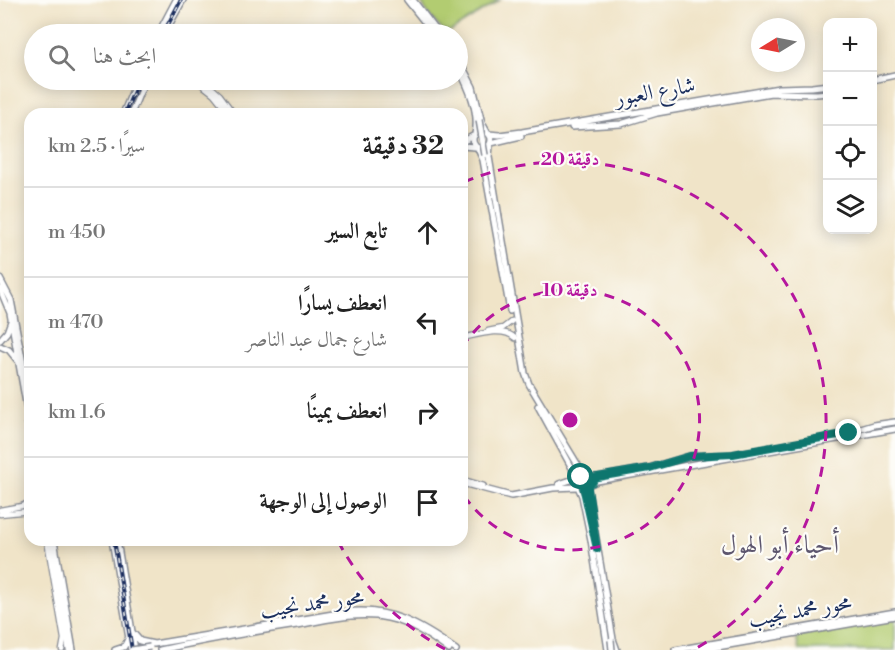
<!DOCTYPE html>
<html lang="ar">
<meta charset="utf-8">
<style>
body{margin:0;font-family:"Libre Bodoni",Amiri,serif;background:#f2f2f2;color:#222;direction:rtl}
.controls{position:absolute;right:18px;top:18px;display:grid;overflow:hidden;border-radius:12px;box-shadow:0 3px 15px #0003}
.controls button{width:54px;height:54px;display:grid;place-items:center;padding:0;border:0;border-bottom:2px solid #e0e0e0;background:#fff;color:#222;font:30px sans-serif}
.compass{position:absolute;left:751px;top:18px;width:54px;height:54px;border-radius:50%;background:#fff;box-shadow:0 3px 15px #0003;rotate:260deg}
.stop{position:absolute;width:18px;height:18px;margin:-14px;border:4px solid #0f766e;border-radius:50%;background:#fff}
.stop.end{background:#0f766e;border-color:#fff;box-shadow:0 2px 6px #0008}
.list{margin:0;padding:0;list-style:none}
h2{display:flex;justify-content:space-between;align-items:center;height:78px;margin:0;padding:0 24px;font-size:26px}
h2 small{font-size:20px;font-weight:400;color:#767676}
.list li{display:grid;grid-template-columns:39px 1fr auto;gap:18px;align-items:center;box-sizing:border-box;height:90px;padding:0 24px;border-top:2px solid #e0e0e0}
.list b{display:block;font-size:22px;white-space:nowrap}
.list p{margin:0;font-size:20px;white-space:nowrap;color:#767676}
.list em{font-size:20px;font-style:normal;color:#767676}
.icon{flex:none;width:33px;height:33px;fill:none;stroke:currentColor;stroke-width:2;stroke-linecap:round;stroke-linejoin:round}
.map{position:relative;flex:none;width:895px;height:650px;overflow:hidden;direction:ltr}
.search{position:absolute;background:#fff;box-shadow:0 3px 15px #0003;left:24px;top:24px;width:444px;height:66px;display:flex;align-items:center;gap:15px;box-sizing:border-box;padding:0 21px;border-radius:33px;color:#767676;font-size:22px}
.panel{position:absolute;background:#fff;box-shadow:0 3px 15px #0003;left:24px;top:108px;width:444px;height:438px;border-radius:18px;direction:rtl}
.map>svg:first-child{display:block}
.green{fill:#b2cc71;stroke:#667e68;stroke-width:1.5}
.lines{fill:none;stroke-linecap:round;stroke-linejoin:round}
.secondary-casing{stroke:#868a93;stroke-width:7}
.primary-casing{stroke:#868a93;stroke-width:8}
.secondary{stroke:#fff;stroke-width:4.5}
.primary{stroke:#fff;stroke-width:5}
.rail-casing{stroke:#1b2f5e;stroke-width:4}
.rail{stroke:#fdfcf7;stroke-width:1.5;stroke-dasharray:4.5;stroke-linecap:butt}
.primary-bridge-casing{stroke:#868a93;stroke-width:8;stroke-linecap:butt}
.primary-bridge{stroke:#fff;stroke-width:5}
.route{stroke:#0f766e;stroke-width:8}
.ring{fill:none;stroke:#b5179e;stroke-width:3;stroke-dasharray:10 8}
.labels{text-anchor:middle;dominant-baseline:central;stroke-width:4.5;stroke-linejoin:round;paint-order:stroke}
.street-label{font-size:22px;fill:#1b2f5e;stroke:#fdfcf7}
.quarter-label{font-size:26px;fill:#5d566e;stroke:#fdfcf7}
.centre{fill:#b5179e;stroke:#fdfcf7;stroke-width:3}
.ring-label{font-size:18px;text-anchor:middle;font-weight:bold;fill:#b5179e;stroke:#fdfcf7;stroke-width:4.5;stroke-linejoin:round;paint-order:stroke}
</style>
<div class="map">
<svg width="895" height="650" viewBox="0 0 895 650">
<rect width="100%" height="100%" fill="#fdfcf7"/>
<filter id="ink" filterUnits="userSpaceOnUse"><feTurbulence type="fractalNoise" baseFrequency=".0167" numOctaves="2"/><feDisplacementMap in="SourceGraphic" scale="12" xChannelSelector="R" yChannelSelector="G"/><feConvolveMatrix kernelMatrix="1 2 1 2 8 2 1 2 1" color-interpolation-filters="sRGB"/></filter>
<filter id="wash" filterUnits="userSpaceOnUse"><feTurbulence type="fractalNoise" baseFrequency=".008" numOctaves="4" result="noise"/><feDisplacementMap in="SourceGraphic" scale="24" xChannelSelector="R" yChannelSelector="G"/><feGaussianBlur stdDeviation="1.35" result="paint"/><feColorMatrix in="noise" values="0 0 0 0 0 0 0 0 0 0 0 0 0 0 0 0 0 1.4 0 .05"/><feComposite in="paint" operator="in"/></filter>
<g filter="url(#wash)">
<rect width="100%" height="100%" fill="#f0e4c8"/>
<path class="green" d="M419,0h81l-49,31c-13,2 -24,-21 -32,-31z
M895,618v32h-96l-3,-14z"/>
</g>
<g filter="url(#ink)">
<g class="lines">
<defs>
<path id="secondary" d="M196,80l18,14 16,20
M203,80l17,15 14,19
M488,331l15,-3 9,-7
M462,338c15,-3 41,-12 53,0
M27,422l3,20
M0,510l22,-4 8,-4
M0,514l30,-3
M47,540l17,99 -2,11"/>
<path id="primary" d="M407,0l27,34
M413,0l26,34
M158,34l18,-34
M164,34l19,-34
M458,58l15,29 9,36 5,9
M458,67c10,19 22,45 17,67
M872,80l23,-5
M123,114l14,-34
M131,114l14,-34
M572,127l49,-3 36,-11 114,-20 46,1 11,-1
M473 140a9 9 0 1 1 18 0a9 9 0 1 1-18 0Z
M489,134l10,1 23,-3 257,-44 33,-1 16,-2
M462,142l11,-6
M491,143l30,-7
M462,146l13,1
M490,146l-1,11 36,216 4,11 55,91
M478,149l5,11 27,151
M0,279l11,21 19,100
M0,289l10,24 20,113
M0,340l7,-8 4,-11
M0,346l9,4 8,10
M538,406l34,62 3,10
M29,436h1
M587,477h11l51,-9 41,-12 39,-1 112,-20 33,-10 21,-3
M462,480l21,6
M462,483l49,13 42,-8 23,-1
M559,484l15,-5
M587,485l26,154 4,11
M588,485l9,-4 298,-52
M579,489l3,7 9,44 17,110
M50,540l19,110
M54,540l19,110
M112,540l19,110
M117,540l18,110
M132,632l8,9 14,3 191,-32c44,-6 76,13 111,38
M115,650l9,-3 4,-8
M160,650c45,-10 91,-18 137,-25 30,-5 61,-14 91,-7 24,5 42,18 61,32
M675,650l220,-38
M700,650l195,-34"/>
</defs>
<use href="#secondary" class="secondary-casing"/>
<use href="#primary" class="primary-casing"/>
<use href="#secondary" class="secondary"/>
<use href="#primary" class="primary"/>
<defs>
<path id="rail" d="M163,34l18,-34
M124,114l15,-34
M114,540l18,110"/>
</defs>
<use href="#rail" class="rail-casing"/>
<use href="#rail" class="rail"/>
<defs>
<path id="primary-bridge" d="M479,120l6,35
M577,470l8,23
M611,640l1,10
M132,650l18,-3"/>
</defs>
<use href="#primary-bridge" class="primary-bridge-casing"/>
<use href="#primary-bridge" class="primary-bridge"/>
</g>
</g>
<g class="lines" filter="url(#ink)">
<path class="route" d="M581,477l16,72 -9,-60v-5l5,-2 -1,-4 58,-10 40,-12 43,-2 116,-21"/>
</g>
<g class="ring">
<path d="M462 347A130 130 0 1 1 462 493"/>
<path d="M445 649A261 261 0 0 1 338 541M464 182A261 261 0 0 1 695 649"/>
</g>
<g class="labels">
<g class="street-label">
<text transform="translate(655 92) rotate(-10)">شارع العبور</text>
<text transform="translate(312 604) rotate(-8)">محور محمد نجيب</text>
<text transform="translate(800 611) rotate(-10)">محور محمد نجيب</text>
</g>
<g class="quarter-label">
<text x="780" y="545">أحياء أبو الهول</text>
</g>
</g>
<circle cx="570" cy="420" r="9" class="centre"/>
<g class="ring-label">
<text x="570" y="165">20 دقيقة</text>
<text x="570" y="296">10 دقيقة</text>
</g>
</svg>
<div class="controls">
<button>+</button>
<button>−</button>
<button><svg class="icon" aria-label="locate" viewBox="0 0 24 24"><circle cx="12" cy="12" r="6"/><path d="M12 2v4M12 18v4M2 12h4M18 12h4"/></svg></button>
<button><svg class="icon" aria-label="layers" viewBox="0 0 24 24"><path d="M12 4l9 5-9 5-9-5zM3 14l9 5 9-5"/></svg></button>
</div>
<svg class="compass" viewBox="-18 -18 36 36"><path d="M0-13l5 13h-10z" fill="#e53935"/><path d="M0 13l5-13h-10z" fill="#767676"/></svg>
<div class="stop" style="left:581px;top:477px"></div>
<div class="stop end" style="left:849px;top:433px"></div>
<div class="search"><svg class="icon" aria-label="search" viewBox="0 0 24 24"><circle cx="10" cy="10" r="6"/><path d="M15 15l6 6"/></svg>ابحث هنا</div>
<section class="panel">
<h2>32 دقيقة<small>سيرًا · 2.5 km</small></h2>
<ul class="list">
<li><svg class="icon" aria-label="ahead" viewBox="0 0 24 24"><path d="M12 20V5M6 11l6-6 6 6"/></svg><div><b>تابع السير</b></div><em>450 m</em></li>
<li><svg class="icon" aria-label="left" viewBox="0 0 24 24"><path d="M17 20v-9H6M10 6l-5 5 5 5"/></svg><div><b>انعطف يسارًا</b><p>شارع جمال عبد الناصر</p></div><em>470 m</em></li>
<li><svg class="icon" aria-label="right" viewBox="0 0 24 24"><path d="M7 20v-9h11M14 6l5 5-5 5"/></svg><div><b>انعطف يمينًا</b></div><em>1.6 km</em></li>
<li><svg class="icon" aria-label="arrive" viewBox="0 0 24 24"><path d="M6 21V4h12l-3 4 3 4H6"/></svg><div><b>الوصول إلى الوجهة</b></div></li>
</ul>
</section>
</div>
